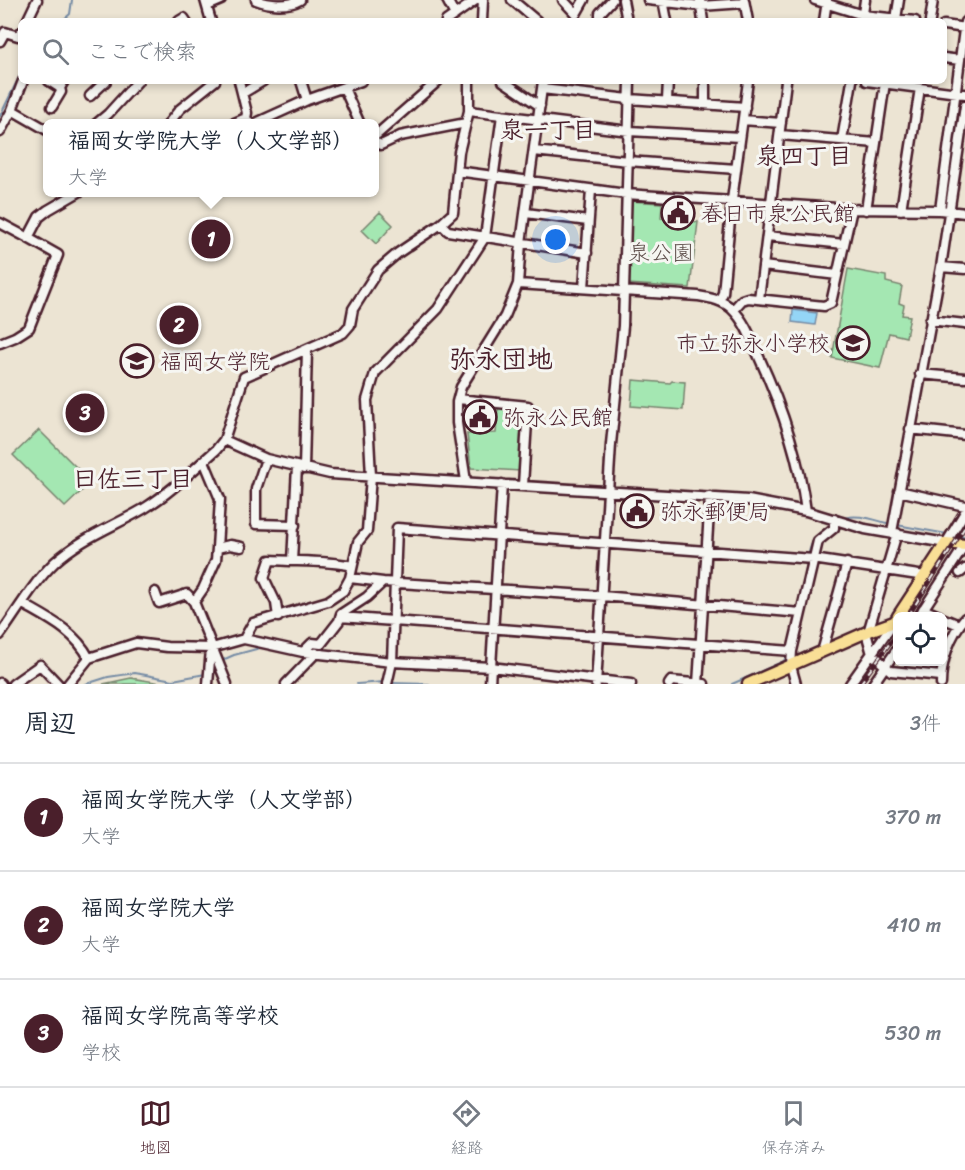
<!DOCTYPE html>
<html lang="ja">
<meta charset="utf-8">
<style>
body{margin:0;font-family:Sriracha,"Klee One",sans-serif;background:#f2f2f3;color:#1f2937}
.controls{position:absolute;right:18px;bottom:18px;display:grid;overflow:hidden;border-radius:9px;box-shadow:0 3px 9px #0003}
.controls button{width:54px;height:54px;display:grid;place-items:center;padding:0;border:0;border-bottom:2px solid #e0e1e3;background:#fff;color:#1f2937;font:30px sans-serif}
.you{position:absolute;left:556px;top:240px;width:21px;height:21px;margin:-15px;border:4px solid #fff;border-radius:50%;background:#1a73e8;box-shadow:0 0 0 9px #1a73e833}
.badge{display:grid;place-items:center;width:39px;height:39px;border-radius:50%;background:#4a1f2b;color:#fff;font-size:20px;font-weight:700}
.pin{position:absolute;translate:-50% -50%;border:3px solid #fff;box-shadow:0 2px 6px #0006}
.popup{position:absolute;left:43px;top:119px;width:336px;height:78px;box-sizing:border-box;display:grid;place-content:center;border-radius:9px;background:#fff;filter:drop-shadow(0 2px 4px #0005);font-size:20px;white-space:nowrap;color:#747a83}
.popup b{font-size:22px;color:#1f2937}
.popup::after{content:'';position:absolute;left:50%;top:100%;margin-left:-12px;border:12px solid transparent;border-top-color:#fff}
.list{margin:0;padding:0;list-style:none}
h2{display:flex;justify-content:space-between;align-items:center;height:78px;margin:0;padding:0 24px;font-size:26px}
h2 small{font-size:20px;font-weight:400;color:#747a83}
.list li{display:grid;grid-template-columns:39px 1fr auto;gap:18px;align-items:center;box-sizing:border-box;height:108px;padding:0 24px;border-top:2px solid #e0e1e3}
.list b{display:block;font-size:22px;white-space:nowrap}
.list p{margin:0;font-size:20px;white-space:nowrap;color:#747a83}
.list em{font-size:20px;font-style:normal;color:#747a83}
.icon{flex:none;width:33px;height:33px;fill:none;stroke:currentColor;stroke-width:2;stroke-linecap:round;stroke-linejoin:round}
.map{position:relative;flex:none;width:965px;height:684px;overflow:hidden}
.search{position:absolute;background:#fff;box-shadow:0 3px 9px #0003;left:18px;right:18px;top:18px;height:66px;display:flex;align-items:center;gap:15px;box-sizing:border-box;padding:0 21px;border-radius:9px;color:#747a83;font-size:22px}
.sheet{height:402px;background:#fff}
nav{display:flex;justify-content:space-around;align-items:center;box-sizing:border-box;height:84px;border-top:2px solid #e0e1e3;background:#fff;font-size:16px;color:#747a83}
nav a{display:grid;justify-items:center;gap:3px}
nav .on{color:#4a1f2b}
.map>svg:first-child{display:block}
.green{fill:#a4e7b2;stroke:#77836e;stroke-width:1.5}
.water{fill:#94d5f6;stroke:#768ca5;stroke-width:1.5}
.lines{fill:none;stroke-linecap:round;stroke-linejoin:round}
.stream{stroke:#768ca5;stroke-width:2}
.minor-casing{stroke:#4a1f2b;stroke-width:13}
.major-casing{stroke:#4a1f2b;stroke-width:15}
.minor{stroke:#f6f6f2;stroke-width:8}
.major{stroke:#f9df96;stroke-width:10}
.rail-casing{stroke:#4a1f2b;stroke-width:4.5}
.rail{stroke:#f6f6f2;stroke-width:2;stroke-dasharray:7;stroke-linecap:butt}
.labels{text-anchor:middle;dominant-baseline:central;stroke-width:6;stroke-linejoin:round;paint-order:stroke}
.poi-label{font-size:22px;fill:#4a1f2b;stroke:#f6f6f2;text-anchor:start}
.park-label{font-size:22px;fill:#60514d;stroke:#f6f6f2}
.neighbourhood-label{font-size:24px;font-weight:bold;fill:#4a1f2b;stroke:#f6f6f2}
.quarter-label{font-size:26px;font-weight:bold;fill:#4a1f2b;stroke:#f6f6f2}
</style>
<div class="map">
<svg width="965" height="684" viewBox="0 0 965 684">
<rect width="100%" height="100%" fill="#ece4d3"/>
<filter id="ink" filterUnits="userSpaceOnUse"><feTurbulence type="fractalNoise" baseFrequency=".0167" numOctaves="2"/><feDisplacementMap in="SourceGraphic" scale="12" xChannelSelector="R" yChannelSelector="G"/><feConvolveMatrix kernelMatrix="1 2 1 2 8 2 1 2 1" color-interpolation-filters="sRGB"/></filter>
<g filter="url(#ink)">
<path class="green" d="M629,201l33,2 -1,15 37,4 -8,66 -63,-4z
M380,212l13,13 -17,19 -14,-14z
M848,269l38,7v6l16,4 -3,17 5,2 -2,10 8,1 -4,21 -17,-4 -9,35 -48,-10z
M633,380l37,3 2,-2 13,1 -2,28 -52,-4z
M498,408l25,2 -3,61 -49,-3 -4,-34 29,-1z
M39,430l52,52 -26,25 -52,-52z
M131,678l36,6h-64z"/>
<path class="water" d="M793,310l24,3 -2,12 -23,-3z"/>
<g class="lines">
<path class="stream" d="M62,21l8,-7 2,-14
M0,116l21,-43
M842,519c13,-7 35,2 49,5
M897,525l50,9
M953,535l12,2
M808,557c3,-17 9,-24 23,-32
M804,583l3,-21
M222,665l3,-6 9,-4 30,-8
M390,683l39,1
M86,684l22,-7 27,-4 38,7 43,-8 3,-3
M357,684l28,-2
M732,684l52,-23 4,-8"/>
<defs>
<path id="minor" d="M205,0l6,21
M256,0c13,5 32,7 44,0
M447,0l8,15
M512,0l25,21
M563,0l13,14 8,-14
M623,0l4,21
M648,0l53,6 43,-3
M663,0l4,21
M700,0l3,21
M744,0l4,21
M815,0l48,15 52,6
M207,6l14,-6
M896,19l3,-19
M862,20l3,-20
M27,21l10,-21
M179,21l5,-3 2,3
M446,21l30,-21
M482,21l1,-21
M600,21v-8l12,-13
M824,21l3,-20
M930,21l3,-21
M944,25l21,3
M0,41l5,-9 13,4 3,-4
M944,58l16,2
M49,81l11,7
M239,81l8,32 -1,5 4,6
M301,81l6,19
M503,81l37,25
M867,81l98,13
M344,88l16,36
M542,89l87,10 116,8
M243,93l20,-12
M90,96l16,-15
M667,100l1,-19
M705,103v-22
M52,107l9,-15 -1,-4 4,-7
M12,110l11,-29
M469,111l160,20 111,6
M743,120l38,3
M466,123l3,-12v-30
M96,124l12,-10 30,-33
M168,124l12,-15 35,-28
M232,124l14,-6
M254,124l53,-24 54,-19
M0,132l12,-22 35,20
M780,135l96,8
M374,137l64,-56
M842,140l10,-59
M374,142l7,3 19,-9 66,-13 -7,29 -6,61 -12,11 7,7 139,22
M534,151l94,10 108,8
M457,171l169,23 226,15 88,1 25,3
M866,210l19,-127
M901,210l19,-122
M940,210l25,-188
M526,213l62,8
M0,223l28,15
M767,236l77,8
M763,266l74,9
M941,267l24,2
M518,284l180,12c12,2 25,4 34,13 13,12 20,32 27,48 23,50 40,99 47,154
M584,288l7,-98
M759,299l27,-218
M719,301l4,-8 9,-93 16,-119
M733,310l9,-10 6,-2 76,8 7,-3 21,-94
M930,320l35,4
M0,343l15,-6 14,-9 29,-73 -30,-17 11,-21 9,-7 31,-18
M920,374l45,4
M458,399l70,7 -5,79
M910,429l55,6
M224,440l42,19 64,15 418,26 58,11 59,18 81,14 19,-31
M266,459l-10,30v35l39,1
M304,469l3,-120
M466,481l-9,-58v-21l4,-15 44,-71 13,-32 3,-41 22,-162
M899,491l66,15
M892,532l49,-265 24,-161
M897,533l-30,103 5,18 19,17 50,5
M217,548l13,-3 11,2
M292,561l5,-94
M960,573l5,-4
M350,578l33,4
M155,592l4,11 28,-9 7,8 33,82
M194,602l9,-13 13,-29 1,-12 3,-49 -16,-38
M23,604c26,15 52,27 66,54
M923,609l16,7
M919,616l46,-71
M278,617l-2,-14 -12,-25 6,-18c28,2 55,0 82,6
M340,617l452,34
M942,618l17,7
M0,635c18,-25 33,-52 55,-73 26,-24 60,-36 90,-54 26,-16 48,-38 71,-58l8,-10 20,-63 99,-44 7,-8 3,-16 25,-39 20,-17 43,-29
M244,639l9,-16 75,-22 15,-10 7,-13 8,-36 9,-11 4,-55 -4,-76 8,-27 63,-64 47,-72 17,-122
M303,652l89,10 99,5 140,17
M822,652l25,-89
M0,683l1,1
M13,684l27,-19 18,19
M68,684l21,-26 47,-15 31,4 45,1 32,-9 59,13 9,-9 9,1 18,-23 2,-7 26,-17 16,-15 219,14 199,17
M208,684l3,-35
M286,684l30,-31
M387,684l5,-22 5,-134 416,31 112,17
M490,684l12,-200
M596,684l15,-240 12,-118 7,-245
M669,684l2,-3 33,3
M698,684l12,-187
M796,684l-5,-18 1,-15 26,-110 16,-13v-9
M850,684l44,-62
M873,684l25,-36
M941,684c0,-23 9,-49 24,-66"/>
<path id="major" d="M898,616l48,-73 19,2
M748,684l121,-53 25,-9 4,-5"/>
</defs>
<use href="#minor" class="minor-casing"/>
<use href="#major" class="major-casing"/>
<use href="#minor" class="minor"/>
<use href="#major" class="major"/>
<defs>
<path id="rail" d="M908,616l57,-89
M860,684l38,-52"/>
</defs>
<use href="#rail" class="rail-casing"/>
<use href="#rail" class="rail"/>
</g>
</g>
<defs>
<symbol id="civic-ring" viewBox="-11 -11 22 22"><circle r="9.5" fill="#f6f6f2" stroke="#4a1f2b" stroke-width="1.5"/><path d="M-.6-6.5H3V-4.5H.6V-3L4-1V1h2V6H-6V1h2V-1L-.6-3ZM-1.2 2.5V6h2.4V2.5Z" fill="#4a1f2b"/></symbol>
<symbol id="school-ring" viewBox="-11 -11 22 22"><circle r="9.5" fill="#f6f6f2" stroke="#4a1f2b" stroke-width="1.5"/><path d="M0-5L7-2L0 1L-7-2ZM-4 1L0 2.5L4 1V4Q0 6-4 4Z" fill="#4a1f2b"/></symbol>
</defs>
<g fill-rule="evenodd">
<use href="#civic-ring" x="659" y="194" width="38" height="38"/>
<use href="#school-ring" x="834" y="324" width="38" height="38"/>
<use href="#school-ring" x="118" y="342" width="38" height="38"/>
<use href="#civic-ring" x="461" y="398" width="38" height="38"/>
<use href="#civic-ring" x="618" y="492" width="38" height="38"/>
</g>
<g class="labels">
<g class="poi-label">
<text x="701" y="213">春日市泉公民館</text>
<text x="830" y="343" text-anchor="end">市立弥永小学校</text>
<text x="160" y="361">福岡女学院</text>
<text x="503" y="417">弥永公民館</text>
<text x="660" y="511">弥永郵便局</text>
</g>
<g class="park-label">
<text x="661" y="252">泉公園</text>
</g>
<g class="neighbourhood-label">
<text x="548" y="130">泉一丁目</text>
<text x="804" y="156">泉四丁目</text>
<text x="133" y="479">曰佐三丁目</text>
</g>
<g class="quarter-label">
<text x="501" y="359">弥永団地</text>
</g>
</g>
</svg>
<div class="controls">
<button><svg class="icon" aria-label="locate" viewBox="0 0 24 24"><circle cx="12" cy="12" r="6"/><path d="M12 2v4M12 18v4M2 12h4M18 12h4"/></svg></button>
</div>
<div class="you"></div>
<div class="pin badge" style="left:211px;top:239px">1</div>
<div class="popup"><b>福岡女学院大学（人文学部）</b>大学</div>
<div class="pin badge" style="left:179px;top:325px">2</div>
<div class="pin badge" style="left:85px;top:413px">3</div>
<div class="search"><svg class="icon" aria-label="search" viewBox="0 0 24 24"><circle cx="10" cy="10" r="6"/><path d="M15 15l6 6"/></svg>ここで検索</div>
</div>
<section class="sheet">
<h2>周辺<small>3件</small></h2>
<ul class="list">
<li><span class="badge">1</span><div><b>福岡女学院大学（人文学部）</b><p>大学</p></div><em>370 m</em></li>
<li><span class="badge">2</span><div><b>福岡女学院大学</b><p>大学</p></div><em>410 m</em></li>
<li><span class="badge">3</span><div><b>福岡女学院高等学校</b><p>学校</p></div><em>530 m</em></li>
</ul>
</section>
<nav>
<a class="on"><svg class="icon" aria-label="map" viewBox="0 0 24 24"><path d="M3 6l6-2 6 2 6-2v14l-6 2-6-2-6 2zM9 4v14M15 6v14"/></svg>地図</a>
<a><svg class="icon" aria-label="directions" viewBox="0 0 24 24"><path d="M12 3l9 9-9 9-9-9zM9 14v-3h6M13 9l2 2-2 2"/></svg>経路</a>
<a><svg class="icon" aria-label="saved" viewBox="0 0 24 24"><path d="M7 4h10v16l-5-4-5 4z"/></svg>保存済み</a>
</nav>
